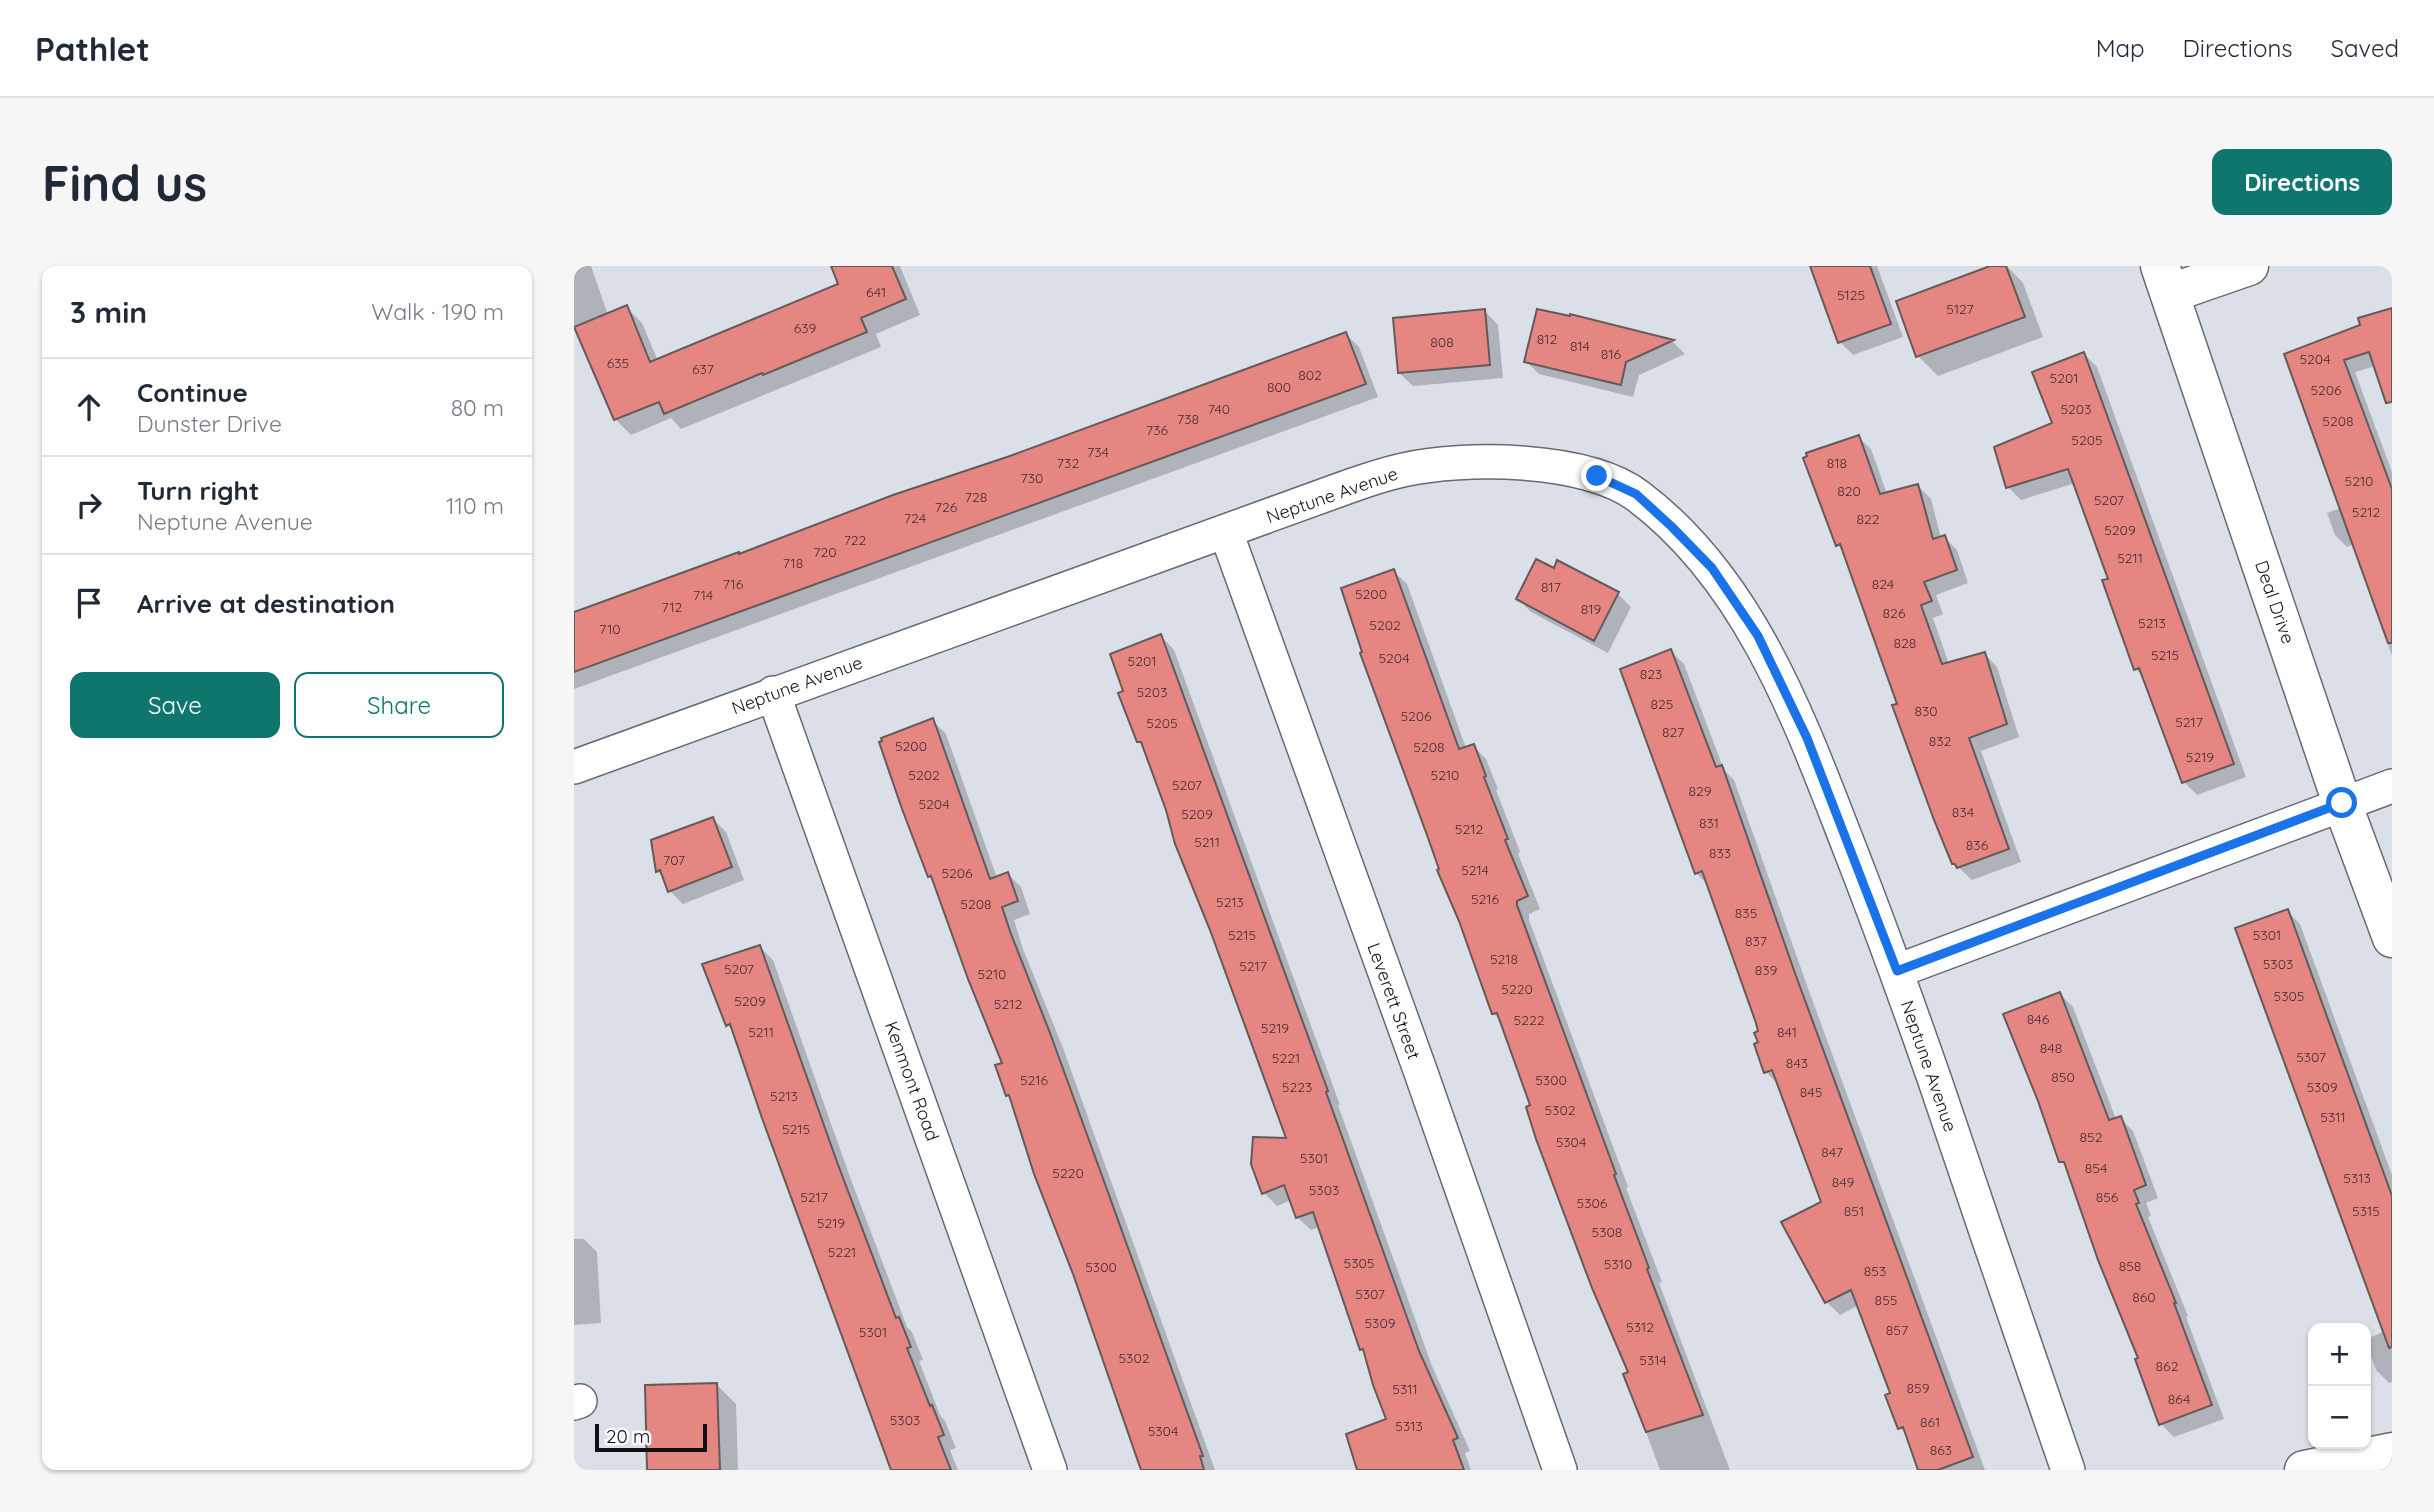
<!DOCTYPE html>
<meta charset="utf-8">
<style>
body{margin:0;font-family:Quicksand,sans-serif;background:#f6f6f7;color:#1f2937}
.controls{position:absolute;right:21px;bottom:21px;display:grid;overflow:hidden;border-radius:14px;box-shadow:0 2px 5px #0004}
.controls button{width:63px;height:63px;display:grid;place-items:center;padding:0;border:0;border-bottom:2px solid #e0e1e3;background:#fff;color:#1f2937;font:35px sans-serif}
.scale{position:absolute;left:21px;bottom:18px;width:112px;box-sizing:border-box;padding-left:7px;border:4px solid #0f1013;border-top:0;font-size:19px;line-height:24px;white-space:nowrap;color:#0f1013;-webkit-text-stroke:5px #fff;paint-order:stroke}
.stop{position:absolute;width:21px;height:21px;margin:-16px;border:5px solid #1a73e8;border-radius:50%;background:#fff}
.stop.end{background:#1a73e8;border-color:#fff;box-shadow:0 2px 7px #0008}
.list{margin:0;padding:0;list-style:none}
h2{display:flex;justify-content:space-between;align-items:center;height:91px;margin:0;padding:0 28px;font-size:30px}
h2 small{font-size:23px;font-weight:400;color:#747a83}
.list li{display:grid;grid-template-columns:46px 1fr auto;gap:21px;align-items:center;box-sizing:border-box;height:98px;padding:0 28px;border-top:2px solid #e0e1e3}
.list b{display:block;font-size:26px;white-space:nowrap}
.list p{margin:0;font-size:23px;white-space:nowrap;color:#747a83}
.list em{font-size:23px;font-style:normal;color:#747a83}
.actions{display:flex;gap:14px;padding:21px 28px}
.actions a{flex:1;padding:16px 0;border:2px solid #0f766e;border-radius:14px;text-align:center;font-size:24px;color:#0f766e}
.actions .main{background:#0f766e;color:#fff}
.icon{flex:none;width:38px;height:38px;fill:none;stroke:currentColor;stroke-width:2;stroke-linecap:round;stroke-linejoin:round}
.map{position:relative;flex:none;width:1818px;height:1204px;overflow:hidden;border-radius:14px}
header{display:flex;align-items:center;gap:42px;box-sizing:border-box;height:98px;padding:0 35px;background:#fff;border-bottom:2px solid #e0e1e3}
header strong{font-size:33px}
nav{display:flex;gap:38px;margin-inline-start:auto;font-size:24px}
.intro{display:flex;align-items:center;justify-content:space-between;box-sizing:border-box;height:168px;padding:0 42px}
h1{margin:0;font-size:49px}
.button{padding:18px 32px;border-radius:14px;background:#0f766e;color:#fff;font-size:24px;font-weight:700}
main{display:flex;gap:42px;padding:0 42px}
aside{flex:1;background:#fff;border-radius:14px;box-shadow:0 2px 5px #0004}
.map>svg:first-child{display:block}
.shadow{fill:#0003}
.building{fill:#e68682;stroke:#635a59;stroke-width:2}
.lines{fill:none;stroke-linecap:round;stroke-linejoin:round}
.minor-casing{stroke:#666a71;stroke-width:36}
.tertiary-casing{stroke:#666a71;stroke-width:41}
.minor{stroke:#fff;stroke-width:33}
.tertiary{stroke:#fff;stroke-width:38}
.route{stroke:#1a73e8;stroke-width:9}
.labels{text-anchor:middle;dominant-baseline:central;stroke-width:5;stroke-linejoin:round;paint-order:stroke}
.number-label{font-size:14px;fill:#452e2f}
.street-label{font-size:18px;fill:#0f1013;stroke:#fff}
</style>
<header>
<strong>Pathlet</strong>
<nav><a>Map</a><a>Directions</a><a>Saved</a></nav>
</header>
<div class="intro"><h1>Find us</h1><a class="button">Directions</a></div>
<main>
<aside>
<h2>3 min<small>Walk · 190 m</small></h2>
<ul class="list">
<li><svg class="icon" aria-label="ahead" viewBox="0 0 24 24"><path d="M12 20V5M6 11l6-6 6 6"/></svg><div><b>Continue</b><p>Dunster Drive</p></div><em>80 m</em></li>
<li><svg class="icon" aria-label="right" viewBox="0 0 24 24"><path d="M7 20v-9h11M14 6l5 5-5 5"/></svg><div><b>Turn right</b><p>Neptune Avenue</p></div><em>110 m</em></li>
<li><svg class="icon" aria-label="arrive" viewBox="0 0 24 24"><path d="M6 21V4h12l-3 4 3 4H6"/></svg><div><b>Arrive at destination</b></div></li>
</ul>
<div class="actions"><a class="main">Save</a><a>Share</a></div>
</aside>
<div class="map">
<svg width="1818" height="1204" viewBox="0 0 1818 1204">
<rect width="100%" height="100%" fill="#dbdfe8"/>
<path class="shadow" d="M0,0h17l17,49 18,-8 16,16 16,38 183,-76 -8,-19h67l20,49 -44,19 5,13 -200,82 -10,-11 -40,17 -16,-16 -39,-92 -2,1z
M1238,0h65l26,71 -50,18 -13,-13z
M1421,0h12l16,17 20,54 -105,39 -20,-20 -20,-54z
M911,45l13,14 5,53 -90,8 -14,-13z
M1818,49v46l-37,11 37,100v184l-38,-112 -7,3 -12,-12 -8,-22 14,-5 -55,-153z
M997,51l102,25 12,12 -46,21 -6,22 -94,-23 -13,-13z
M772,68l13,13 19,50 -804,292v-74z
M1510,88l13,13 149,410 -49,18 -13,-13 -40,-104 -8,-9 -26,-89 -35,-97 -54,17 -13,-13 46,-63z
M1284,171l13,12 16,45 31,-8 13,13 10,39 3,-1 13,13 11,33 -32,12 7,19 -10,4 16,46 36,-10 12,13 22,70 -38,14 40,111 -49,18 -18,-17 -109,-310 -7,-8z
M984,297l60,31 13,13 -23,46 -77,-41 -13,-13 36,-29z
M819,305l14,13 59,164 7,-2 13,13 12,30 -2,1 24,62 -2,2 22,55 -11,5v6l99,267 -2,1 36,94 -3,1 71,187h-70l-35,-95 5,-2 -128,-351 -9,-9z
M587,370l13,14 166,455h-2l94,261 38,85 -5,2 6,17h-112l29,-50 -68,-193 -9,3 -14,-13 -6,-17 -14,6 -13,-13 25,-53 -77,-211 -35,-85 -32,-96 -7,-7 -13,-48z
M1097,385l13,13 40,106 10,10 75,211 176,479h-65l-12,-34 -8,-8 -8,-34 -33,-89 -19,10 -13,-13 -4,-99 -44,-118 -13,-13 -10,-27 4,-2v-11l-52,-147 -12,-12z
M359,455l13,13 51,144 11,-4 13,13 9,27 -16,6 9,29 40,99 152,422h-72l-130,-370 -5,-5 -4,-31 -69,-182 -6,-6z
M139,553l13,13 18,48 -61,24 -13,-13 -5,-12 -8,-8z
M1713,645l13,13 92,251v207l-3,1 -13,-13 -10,-28v-3l17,-7 -66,-189z
M186,681l13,13 77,217 57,150 5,5 11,28 -4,1 21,54 5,6 11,27 -6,2 8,20h-65l-158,-438 -8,-7z
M1486,728l13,13 43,112 4,-1 13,13 25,67 -12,5 5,13 -3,1 40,99 -2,1 38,102 -50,18 -13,-13 -21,-65 -71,-189 -8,-9z
M0,973h10l13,13 4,71 -27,2z
M143,1119l19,19 2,66h-89z"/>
<path class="building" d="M257,0h61l14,33 -45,19 6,14 -104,43 -1,-2 -98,41 -5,-12 -45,18 -40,-93 53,-22 23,57 188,-78z
M1236,0h60l21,58 -53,19z
M1416,0h16l19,51 -109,40 -20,-56z
M1818,42v94l-6,1 -17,-51 -25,8 48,129v154h-4l-104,-289 76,-29 -2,-7z
M911,43l5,56 -92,8 -5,-55z
M963,43l33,7v-2l104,26 -48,22 -5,23 -97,-23z
M772,66l20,52 -792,288v-60l165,-60v2l154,-59 117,-39z
M1510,86l150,412 -52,19 -43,-115 -5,2 -32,-90 6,-1 -40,-110 -62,19 -12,-41 58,-24 -20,-51z
M1285,169l21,59 38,-10 15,55 12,-4 12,35 -33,12 8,19 -11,4 21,59 43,-12 22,72 -38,14 40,111 -52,19 -2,-4h-3l-18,-44 -42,-115 5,-1 -57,-160 -4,2 -33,-88 4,-2 -1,-3z
M962,293l18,9 3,-8 62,32 -25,49 -78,-42z
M820,303l65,180 15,-5 12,32 -2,1 24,62 -3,1 23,56 -11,5v4l99,269 -2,1 35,93 -2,1 56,146 -57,17 -23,-58 5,-2 -36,-84 -56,-149 -10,-32 4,-2 -33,-92 -5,1 -33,-93 -22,-51 2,-1 -12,-34 -67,-182 2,-1 -21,-64z
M587,368l167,457 -2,1 93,259 39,87 -5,2 11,30h-107l-11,-36 40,-15 -13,-34 -10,-36 -3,1 -47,-138 -17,6 -12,-33 -22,9 -11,-30 2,-27 33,1 -76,-208 -35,-86 -9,-34 -25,-68h-4l-19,-49 5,-2 -13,-37z
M1097,383l45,118 6,-2 74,211 177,481 -35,13h-20l-15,-43 -5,2 -13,-34 5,-2 -39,-103 -26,13 -44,-81 40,-20 -49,-132 -8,3 -10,-29 4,-2 -4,-9 4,-2 -2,-8 -54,-152 -7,3 -75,-205z
M359,452l57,161 18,-7 10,29 -16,6 9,27 39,99 55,151 98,272h-3l4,14h-63l-68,-196 -39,-100 -25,-79 -3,1 -11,-31 7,-2 -34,-84 -37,-103 -3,1 -26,-68 -23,-67 3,-1 -1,-3z
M139,551l19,50 -64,25 -8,-22 -4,2 -5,-32z
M1714,643l104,287v151l-3,1 -154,-420z
M186,679l77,217 59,156 3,-1 12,30 -4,1 23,58 2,-1 12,30 -6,2 13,33h-60l-129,-352 -32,-94 -4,2 -24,-62z
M1486,726l49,128 12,-4 25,69 -12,5 5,13 -3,1 40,99h-2l38,102 -53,20 -24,-66 3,-1 -40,-98 -34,-98h-5l-21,-61 -35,-87z
M143,1117l3,87h-73l-2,-85z"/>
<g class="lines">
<defs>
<path id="minor" d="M652,266l194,538 140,400
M199,427l277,777
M0,501l776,-281c17,-6 35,-12 53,-16 60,-14 184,-13 235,26 110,83 160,219 208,343 31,79 60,159 88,239 44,131 89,261 134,392
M1323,705l495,-185
M0,1137l6,-2"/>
<path id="tertiary" d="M1586,0l182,537 50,135
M1597,27l78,-27
M1730,1204l88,-18"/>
</defs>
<use href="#minor" class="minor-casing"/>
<use href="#tertiary" class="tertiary-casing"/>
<use href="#minor" class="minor"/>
<use href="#tertiary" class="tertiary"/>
</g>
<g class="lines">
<path class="route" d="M1023,210l39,18 35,32 41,42 46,68 49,102 90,233 445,-168"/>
</g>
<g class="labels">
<g class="number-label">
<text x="302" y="26">641</text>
<text x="1277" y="29">5125</text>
<text x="1386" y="43">5127</text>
<text x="231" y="62">639</text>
<text x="973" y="73">812</text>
<text x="868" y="76">808</text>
<text x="1006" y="80">814</text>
<text x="1037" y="88">816</text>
<text x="1741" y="93">5204</text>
<text x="44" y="97">635</text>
<text x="129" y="103">637</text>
<text x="736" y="109">802</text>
<text x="1490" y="112">5201</text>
<text x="705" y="121">800</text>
<text x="1752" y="124">5206</text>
<text x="645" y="143">740</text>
<text x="1502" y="143">5203</text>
<text x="614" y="153">738</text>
<text x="1764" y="155">5208</text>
<text x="583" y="164">736</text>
<text x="1513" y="174">5205</text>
<text x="524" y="186">734</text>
<text x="494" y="197">732</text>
<text x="1263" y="197">818</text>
<text x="458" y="212">730</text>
<text x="1785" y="215">5210</text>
<text x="1275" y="225">820</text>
<text x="402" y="231">728</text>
<text x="1535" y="234">5207</text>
<text x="372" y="241">726</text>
<text x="1792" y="246">5212</text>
<text x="341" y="252">724</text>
<text x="1294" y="253">822</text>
<text x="1546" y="264">5209</text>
<text x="281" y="274">722</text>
<text x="251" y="286">720</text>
<text x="1556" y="292">5211</text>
<text x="219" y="297">718</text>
<text x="159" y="318">716</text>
<text x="1309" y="318">824</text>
<text x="977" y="321">817</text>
<text x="797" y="328">5200</text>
<text x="129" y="329">714</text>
<text x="98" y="341">712</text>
<text x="1017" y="343">819</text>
<text x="1320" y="347">826</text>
<text x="1578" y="357">5213</text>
<text x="811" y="359">5202</text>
<text x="36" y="363">710</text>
<text x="1331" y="377">828</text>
<text x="1591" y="389">5215</text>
<text x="820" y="392">5204</text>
<text x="568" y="395">5201</text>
<text x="1077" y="408">823</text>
<text x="578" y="426">5203</text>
<text x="1088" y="438">825</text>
<text x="1352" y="445">830</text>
<text x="842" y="450">5206</text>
<text x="1615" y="456">5217</text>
<text x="588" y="457">5205</text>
<text x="1099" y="466">827</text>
<text x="1366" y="475">832</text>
<text x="337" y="480">5200</text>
<text x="855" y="481">5208</text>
<text x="1626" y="491">5219</text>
<text x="350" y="509">5202</text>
<text x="871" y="509">5210</text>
<text x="613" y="519">5207</text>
<text x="1126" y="525">829</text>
<text x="360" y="538">5204</text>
<text x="1389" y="546">834</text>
<text x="623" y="548">5209</text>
<text x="1135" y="557">831</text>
<text x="895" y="563">5212</text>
<text x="633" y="576">5211</text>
<text x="1403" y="579">836</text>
<text x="1146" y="587">833</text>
<text x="100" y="594">707</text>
<text x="901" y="604">5214</text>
<text x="383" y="607">5206</text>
<text x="911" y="633">5216</text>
<text x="656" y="636">5213</text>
<text x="402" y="638">5208</text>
<text x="1172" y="647">835</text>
<text x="668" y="669">5215</text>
<text x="1693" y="669">5301</text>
<text x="1182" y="675">837</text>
<text x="930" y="693">5218</text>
<text x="1704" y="698">5303</text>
<text x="679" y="700">5217</text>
<text x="165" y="703">5207</text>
<text x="1192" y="704">839</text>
<text x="418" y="708">5210</text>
<text x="943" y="723">5220</text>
<text x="1715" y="730">5305</text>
<text x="176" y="735">5209</text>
<text x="434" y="738">5212</text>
<text x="1464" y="753">846</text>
<text x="955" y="754">5222</text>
<text x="701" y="762">5219</text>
<text x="187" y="766">5211</text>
<text x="1213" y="766">841</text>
<text x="1477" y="782">848</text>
<text x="1737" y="791">5307</text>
<text x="712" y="792">5221</text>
<text x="1223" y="797">843</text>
<text x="1489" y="811">850</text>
<text x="460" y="814">5216</text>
<text x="977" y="814">5300</text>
<text x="723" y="821">5223</text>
<text x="1748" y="821">5309</text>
<text x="1237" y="826">845</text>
<text x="210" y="830">5213</text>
<text x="986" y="844">5302</text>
<text x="1759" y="851">5311</text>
<text x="222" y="863">5215</text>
<text x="1517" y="871">852</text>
<text x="997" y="876">5304</text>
<text x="1258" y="886">847</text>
<text x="740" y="892">5301</text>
<text x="1522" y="902">854</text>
<text x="494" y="907">5220</text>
<text x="1783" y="912">5313</text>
<text x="1269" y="916">849</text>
<text x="750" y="924">5303</text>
<text x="240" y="931">5217</text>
<text x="1533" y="931">856</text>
<text x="1018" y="937">5306</text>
<text x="1280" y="945">851</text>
<text x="1792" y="945">5315</text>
<text x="257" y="957">5219</text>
<text x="1033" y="966">5308</text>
<text x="268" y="986">5221</text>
<text x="785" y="997">5305</text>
<text x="1044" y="998">5310</text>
<text x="1556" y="1000">858</text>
<text x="527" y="1001">5300</text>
<text x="1301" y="1005">853</text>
<text x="796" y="1028">5307</text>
<text x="1570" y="1031">860</text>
<text x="1312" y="1034">855</text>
<text x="806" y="1057">5309</text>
<text x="1066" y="1061">5312</text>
<text x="1323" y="1064">857</text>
<text x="299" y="1066">5301</text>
<text x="560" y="1092">5302</text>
<text x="1079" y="1094">5314</text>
<text x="1593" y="1100">862</text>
<text x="1344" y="1122">859</text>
<text x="831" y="1123">5311</text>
<text x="1605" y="1133">864</text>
<text x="331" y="1154">5303</text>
<text x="1356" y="1156">861</text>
<text x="835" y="1160">5313</text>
<text x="589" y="1165">5304</text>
<text x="1367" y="1184">863</text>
</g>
<g class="street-label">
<text transform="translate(758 229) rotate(-19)">Neptune Avenue</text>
<text transform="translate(1701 336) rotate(71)">Deal Drive</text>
<text transform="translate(223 419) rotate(-20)">Neptune Avenue</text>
<text transform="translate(820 735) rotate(70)">Leverett Street</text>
<text transform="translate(1355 800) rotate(71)">Neptune Avenue</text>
<text transform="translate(338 815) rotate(70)">Kenmont Road</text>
</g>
</g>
</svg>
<div class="controls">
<button>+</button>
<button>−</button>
</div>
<div class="scale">20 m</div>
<div class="stop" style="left:1768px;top:537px"></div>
<div class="stop end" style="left:1023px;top:210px"></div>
</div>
</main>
